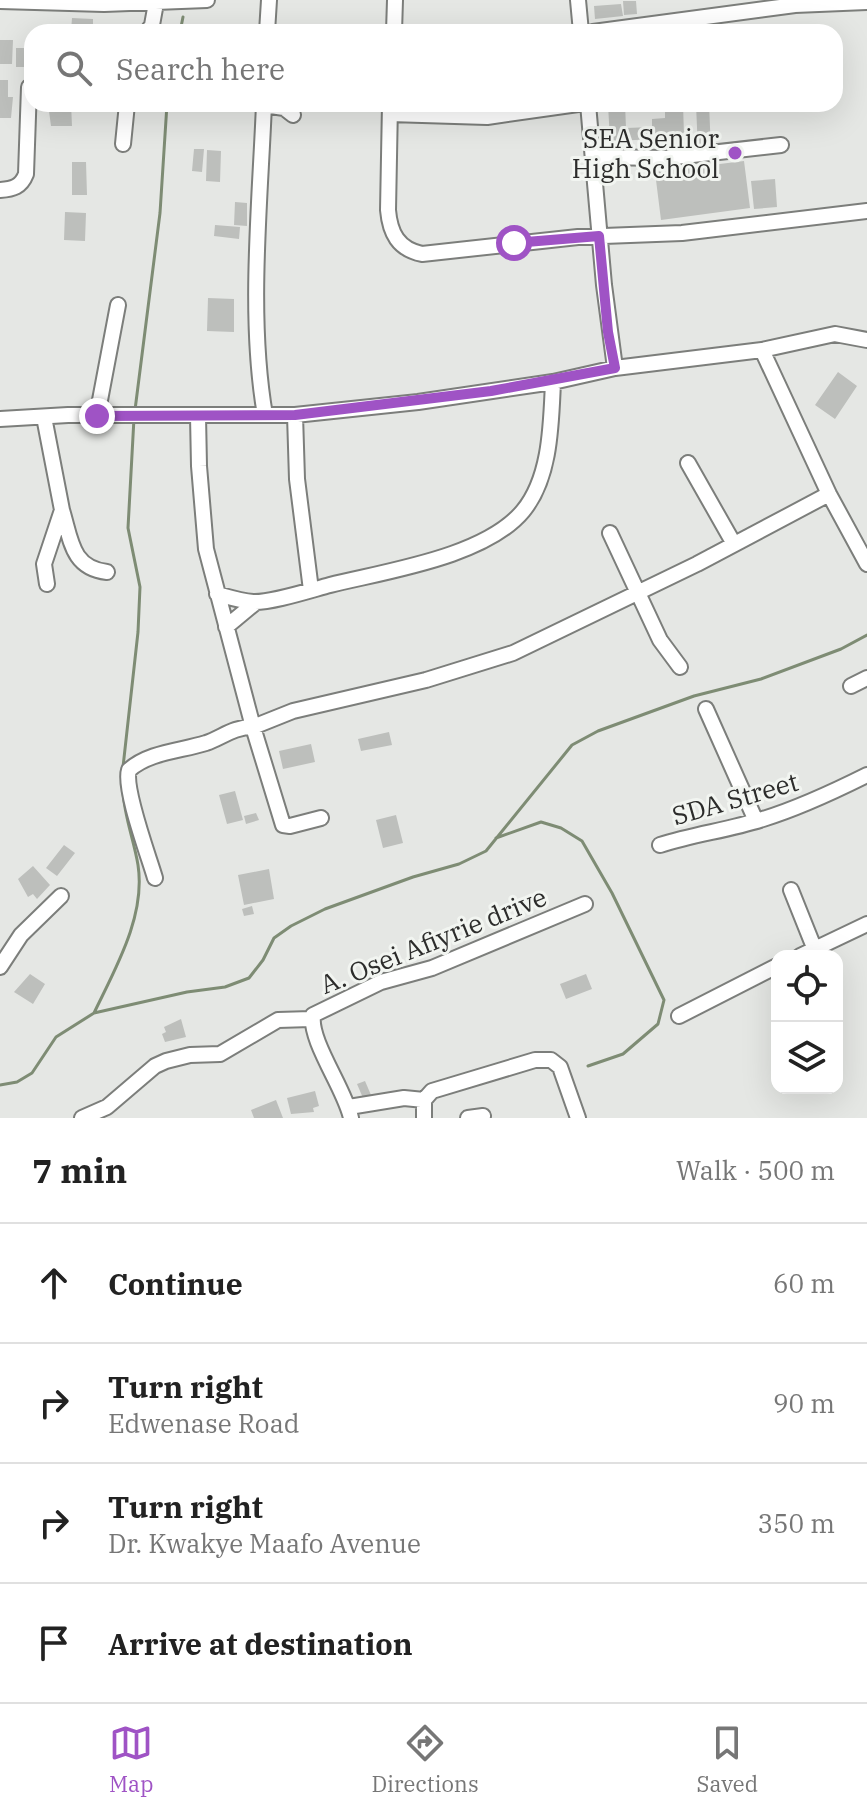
<!DOCTYPE html>
<meta charset="utf-8">
<style>
body{margin:0;font-family:"IBM Plex Serif",serif;background:#f2f2f2;color:#222}
.controls{position:absolute;right:24px;bottom:24px;display:grid;overflow:hidden;border-radius:16px;box-shadow:0 8px 32px #0002}
.controls button{width:72px;height:72px;display:grid;place-items:center;padding:0;border:0;border-bottom:2px solid #e0e0e0;background:#fff;color:#222;font:40px sans-serif}
.stop{position:absolute;width:24px;height:24px;margin:-18px;border:6px solid #9f53c5;border-radius:50%;background:#fff}
.stop.end{background:#9f53c5;border-color:#fff;box-shadow:0 2px 8px #0008}
.list{margin:0;padding:0;list-style:none}
h2{display:flex;justify-content:space-between;align-items:center;height:104px;margin:0;padding:0 32px;font-size:34px}
h2 small{font-size:26px;font-weight:400;color:#767676}
.list li{display:grid;grid-template-columns:52px 1fr auto;gap:24px;align-items:center;box-sizing:border-box;height:120px;padding:0 32px;border-top:2px solid #e0e0e0}
.list b{display:block;font-size:30px;white-space:nowrap}
.list p{margin:0;font-size:26px;white-space:nowrap;color:#767676}
.list em{font-size:26px;font-style:normal;color:#767676}
.icon{flex:none;width:44px;height:44px;fill:none;stroke:currentColor;stroke-width:2;stroke-linecap:round;stroke-linejoin:round}
.map{position:relative;flex:none;width:867px;height:1118px;overflow:hidden}
.search{position:absolute;background:#fff;box-shadow:0 8px 32px #0002;left:24px;right:24px;top:24px;height:88px;display:flex;align-items:center;gap:20px;box-sizing:border-box;padding:0 28px;border-radius:24px;color:#767676;font-size:30px}
.sheet{height:584px;background:#fff}
nav{display:flex;justify-content:space-around;align-items:center;box-sizing:border-box;height:112px;border-top:2px solid #e0e0e0;background:#fff;font-size:22px;color:#767676}
nav a{display:grid;justify-items:center;gap:4px}
nav .on{color:#9f53c5}
.map>svg:first-child{display:block}
.lines{fill:none;stroke-linecap:round;stroke-linejoin:round}
.stream{stroke:#7e8c74;stroke-width:3}
.building{fill:#bdbfbc}
.minor-casing{stroke:#7c7e7b;stroke-width:18}
.minor{stroke:#fff;stroke-width:14}
.route{stroke:#9f53c5;stroke-width:10}
.poi-dot{fill:#9f53c5;stroke:#f2f5f1;stroke-width:3}
.labels{text-anchor:middle;dominant-baseline:central;stroke-width:6;stroke-linejoin:round;paint-order:stroke}
.poi-label{font-size:26px;fill:#2c2c2b;stroke:#f2f5f1;text-anchor:end}
.street-label{font-size:26px;fill:#2c2c2b;stroke:#f2f5f1}
</style>
<div class="map">
<svg width="867" height="1118" viewBox="0 0 867 1118">
<rect width="100%" height="100%" fill="#e5e7e4"/>
<g class="lines">
<path class="stream" d="M180,32l3,-15
M135,410l25,-197 7,-109
M122,776l16,-144 2,-45 -12,-59 6,-110
M496,838l45,-16 20,6 21,13 30,52 52,107 -6,24 -35,30 -35,12
M94,1013c21,-44 52,-97 44,-148 -4,-25 -14,-49 -15,-74
M0,1085l17,-3 15,-9 24,-36 38,-24 93,-21 38,-5 24,-9 14,-18 11,-22 17,-12 34,-17 88,-32 46,-13 27,-13 86,-106 26,-14 96,-35 67,-17 80,-30 26,-14"/>
</g>
<path class="building" d="M623,1h13l1,13 -13,1z
M621,4l2,12 -28,3 -1,-13z
M72,18l21,1v13l-22,-1z
M766,27v5h-26v-3z
M0,40h13l-1,24h-12z
M16,48h10v19h-10z
M0,80h8v17h5l-2,21h-11z
M48,104h23l1,22h-21z
M608,104h17l1,24 26,-1v-8l13,-1v-14h18l1,31 -25,2 1,2 -50,2z
M696,104h13l2,46 -13,1z
M194,149h10l-2,23 -10,-1z
M207,150l14,1 -1,31 -14,-1z
M744,161l6,47 -89,12 -6,-48z
M72,162h14l1,33h-15z
M775,179l2,28 -23,2 -3,-28z
M235,202l12,1v23l-13,-1z
M65,212l21,1 -1,28 -21,-1z
M215,225l25,2 -1,12 -25,-3z
M208,298l26,1v33l-27,-1z
M838,372l19,14 -22,33 -20,-14z
M389,732l3,13 -31,6 -3,-12z
M311,744l4,18 -32,7 -4,-18z
M235,791l8,29 -16,4 -8,-29z
M256,813l3,7 -13,4 -2,-8z
M396,815l7,28 -20,5 -7,-28z
M64,845l11,8 -18,23 -11,-8z
M33,866l17,19 -13,14 -4,-5 -5,3 -10,-18z
M269,869l5,30 -30,6 -6,-30z
M252,906l2,8 -10,2 -2,-7z
M30,974l15,10 -12,20 -19,-12z
M586,974l6,15 -26,10 -6,-15z
M181,1019l5,18 -21,5 -3,-8 4,-2 -2,-5z
M365,1081l6,14 -8,3 -6,-14z
M315,1091l4,15 -6,2 1,4 -23,2 -4,-16z
M276,1100l7,18h-29l-3,-8z"/>
<g class="lines">
<defs>
<path id="minor" d="M578,0l3,32
M0,1l104,3 103,-4
M147,32l5,-7 4,-22
M267,32l2,-32
M394,32l1,-32
M593,32l202,-27 72,-3
M264,104c-4,100 -16,213 1,311
M390,104l-2,106c2,23 10,39 34,44l156,-17 104,-4 185,-22
M588,104l16,181 11,83
M264,105l20,3 9,7
M390,114l97,3 91,-13
M123,144l4,-40
M593,157l73,1 115,-13
M0,190c13,-1 21,-3 26,-16l3,-87
M762,350l73,-16 32,6
M295,415l2,64 14,111
M97,416l21,-111
M44,417l18,93 -18,54 3,20
M0,419l68,-4h227l123,-13 135,-20 62,-14 147,-18 67,144 38,70
M688,463l46,81
M62,510c9,29 9,58 45,62
M610,533l50,107 20,27
M217,594c11,3 24,7 36,8 18,1 58,-12 77,-17 56,-14 155,-28 193,-74 28,-34 28,-88 30,-129
M226,627l29,-24
M851,686l16,-8
M706,709l50,112
M321,818l-31,8 -7,-1 -30,-98 40,-16 133,-31 87,-27 184,-89 132,-70
M660,845c34,-11 69,-15 103,-26 36,-11 70,-27 104,-44
M155,878c-6,-21 -32,-90 -26,-108 20,-18 52,-19 77,-27 17,-6 27,-16 47,-16l-47,-178 -7,-83 -1,-50
M791,890l24,60
M800,956l67,-32
M0,967l21,-32 40,-39
M679,1016l98,-50
M349,1107l55,-9 20,2
M82,1118l25,-11 48,-41 11,-5 24,-6 30,-1 58,-34 33,-1
M351,1118c-6,-29 -42,-77 -38,-103l68,-33 51,-14 153,-64
M424,1118v-18l8,-9 103,-31h16l9,7 18,51
M468,1118l15,-2"/>
</defs>
<use href="#minor" class="minor-casing"/>
<use href="#minor" class="minor"/>
</g>
<g class="lines">
<path class="route" d="M97,416l198,-1 196,-24 124,-23 -7,-36 -9,-96 -85,7"/>
</g>
<circle class="poi-dot" cx="735" cy="153" r="8"/>
<g class="labels">
<g class="poi-label">
<text x="719" y="138">SEA Senior<tspan x="719" dy="30">High School</tspan></text>
</g>
<g class="street-label">
<text transform="translate(735 798) rotate(-16)">SDA Street</text>
<text transform="translate(433 940) rotate(-22)">A. Osei Afiyrie drive</text>
</g>
</g>
</svg>
<div class="controls">
<button><svg class="icon" aria-label="locate" viewBox="0 0 24 24"><circle cx="12" cy="12" r="6"/><path d="M12 2v4M12 18v4M2 12h4M18 12h4"/></svg></button>
<button><svg class="icon" aria-label="layers" viewBox="0 0 24 24"><path d="M12 4l9 5-9 5-9-5zM3 14l9 5 9-5"/></svg></button>
</div>
<div class="stop" style="left:514px;top:243px"></div>
<div class="stop end" style="left:97px;top:416px"></div>
<div class="search"><svg class="icon" aria-label="search" viewBox="0 0 24 24"><circle cx="10" cy="10" r="6"/><path d="M15 15l6 6"/></svg>Search here</div>
</div>
<section class="sheet">
<h2>7 min<small>Walk · 500 m</small></h2>
<ul class="list">
<li><svg class="icon" aria-label="ahead" viewBox="0 0 24 24"><path d="M12 20V5M6 11l6-6 6 6"/></svg><div><b>Continue</b></div><em>60 m</em></li>
<li><svg class="icon" aria-label="right" viewBox="0 0 24 24"><path d="M7 20v-9h11M14 6l5 5-5 5"/></svg><div><b>Turn right</b><p>Edwenase Road</p></div><em>90 m</em></li>
<li><svg class="icon" aria-label="right" viewBox="0 0 24 24"><path d="M7 20v-9h11M14 6l5 5-5 5"/></svg><div><b>Turn right</b><p>Dr. Kwakye Maafo Avenue</p></div><em>350 m</em></li>
<li><svg class="icon" aria-label="arrive" viewBox="0 0 24 24"><path d="M6 21V4h12l-3 4 3 4H6"/></svg><div><b>Arrive at destination</b></div></li>
</ul>
</section>
<nav>
<a class="on"><svg class="icon" aria-label="map" viewBox="0 0 24 24"><path d="M3 6l6-2 6 2 6-2v14l-6 2-6-2-6 2zM9 4v14M15 6v14"/></svg>Map</a>
<a><svg class="icon" aria-label="directions" viewBox="0 0 24 24"><path d="M12 3l9 9-9 9-9-9zM9 14v-3h6M13 9l2 2-2 2"/></svg>Directions</a>
<a><svg class="icon" aria-label="saved" viewBox="0 0 24 24"><path d="M7 4h10v16l-5-4-5 4z"/></svg>Saved</a>
</nav>
